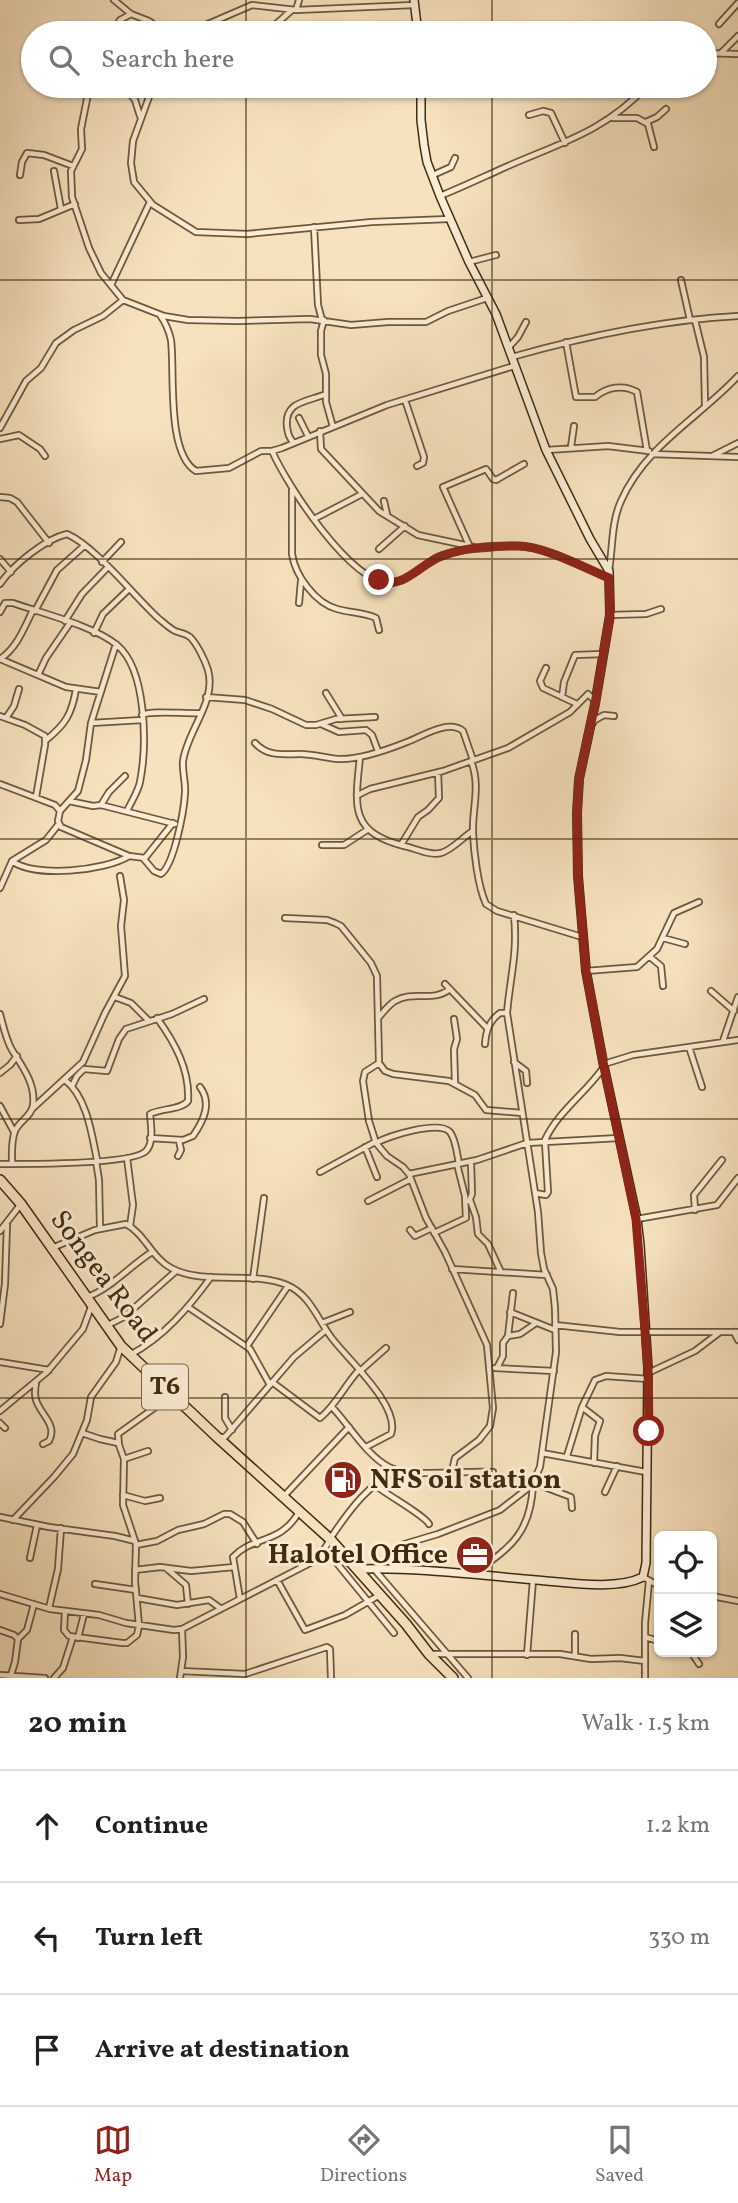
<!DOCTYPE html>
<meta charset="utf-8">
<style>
body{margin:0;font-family:Vollkorn,serif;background:#f2f2f2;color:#202124}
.controls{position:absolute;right:21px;bottom:21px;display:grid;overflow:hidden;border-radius:10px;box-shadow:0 2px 5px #0004}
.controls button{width:63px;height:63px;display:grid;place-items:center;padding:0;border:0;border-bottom:2px solid #e0e0e0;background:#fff;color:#202124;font:35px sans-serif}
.stop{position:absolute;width:21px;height:21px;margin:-16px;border:5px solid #8f2418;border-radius:50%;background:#fff}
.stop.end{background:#8f2418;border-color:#fff;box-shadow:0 2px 7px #0008}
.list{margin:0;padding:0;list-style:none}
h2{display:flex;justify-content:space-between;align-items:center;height:91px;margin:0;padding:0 28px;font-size:30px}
h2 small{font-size:23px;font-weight:400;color:#757577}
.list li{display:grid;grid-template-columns:46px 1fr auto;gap:21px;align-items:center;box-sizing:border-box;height:112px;padding:0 28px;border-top:2px solid #e0e0e0}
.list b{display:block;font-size:26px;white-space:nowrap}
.list em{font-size:23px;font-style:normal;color:#757577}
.icon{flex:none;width:38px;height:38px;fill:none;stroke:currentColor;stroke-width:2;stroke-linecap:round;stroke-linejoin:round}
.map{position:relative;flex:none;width:738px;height:1678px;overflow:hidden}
.search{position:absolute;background:#fff;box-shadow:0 2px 5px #0004;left:21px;right:21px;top:21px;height:77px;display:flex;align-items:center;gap:18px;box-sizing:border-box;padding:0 24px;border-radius:38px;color:#757577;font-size:26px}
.sheet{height:427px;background:#fff}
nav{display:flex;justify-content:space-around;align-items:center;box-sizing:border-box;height:98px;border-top:2px solid #e0e0e0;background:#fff;font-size:19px;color:#757577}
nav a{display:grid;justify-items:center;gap:4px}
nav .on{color:#8f2418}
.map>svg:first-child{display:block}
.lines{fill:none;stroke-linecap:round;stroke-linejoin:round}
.street-casing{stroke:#6e583b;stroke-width:8}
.secondary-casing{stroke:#402a0f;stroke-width:10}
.highway-casing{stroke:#402a0f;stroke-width:12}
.street{stroke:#faecd5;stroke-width:4.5}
.secondary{stroke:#faecd5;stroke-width:7}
.highway{stroke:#f7e2bf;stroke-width:9}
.route{stroke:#8f2418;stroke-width:9}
.grid{fill:none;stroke:#402a0f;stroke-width:2;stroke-opacity:0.55}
.labels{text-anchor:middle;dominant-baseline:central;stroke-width:6;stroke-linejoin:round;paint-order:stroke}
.shield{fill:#faecd5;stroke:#78644a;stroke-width:2}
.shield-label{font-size:26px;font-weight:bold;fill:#402a0f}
.street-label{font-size:28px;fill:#402a0f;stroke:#faecd5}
.poi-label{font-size:28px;font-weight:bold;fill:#402a0f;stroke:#faecd5;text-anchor:start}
</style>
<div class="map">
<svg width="738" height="1678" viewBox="0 0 738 1678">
<rect width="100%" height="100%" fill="#f7e2bf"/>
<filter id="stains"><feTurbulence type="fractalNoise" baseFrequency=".00286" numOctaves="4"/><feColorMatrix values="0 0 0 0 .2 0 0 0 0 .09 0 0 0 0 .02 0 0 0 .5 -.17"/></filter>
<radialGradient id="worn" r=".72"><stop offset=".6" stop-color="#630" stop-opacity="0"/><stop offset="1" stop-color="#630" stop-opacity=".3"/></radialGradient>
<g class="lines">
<defs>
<path id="street" d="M114,0l17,14
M296,10l3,-10
M719,24l19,-21
M112,33l8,-13 11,-6 18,7 17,12
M187,33l65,-28 44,5 118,-5
M258,33l18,-9 16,-14
M705,53l33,1
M721,53l17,-17
M86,86l1,13 -6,30 1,20 -11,22 1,26 17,51 12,25 22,27 41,16 24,4 50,1 72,-2 41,6 37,-3h38l22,-11 39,-13
M124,86l11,14 5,16
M153,86l-20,55 -2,22 3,19 19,23 43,27 51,2 125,-12 77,-3
M529,115l14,-4 8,2 14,30
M613,118h24l11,6 6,23
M646,122l11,-5 9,-8
M54,171l7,38
M20,175l2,-13 5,-9 17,2 29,11
M433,175l18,-8 4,-9
M440,196c20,-8 39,-17 59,-26 57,-26 103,-36 148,-84
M19,220l20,-1 36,-15
M314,227l4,78 4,15
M469,262l27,-7
M681,280l9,40
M111,285l39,-83
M160,315c5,7 9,16 11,25 4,32 -5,113 25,131l33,-3 32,-17h11l10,-3 105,-43 127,-39
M324,320l-3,11v24l5,19v28l7,25
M695,320l9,37 1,48
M566,342l10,55h19c12,-10 28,-13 42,-5l10,59
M509,347l9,-10 8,-15
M512,357c74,-21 149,-37 226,-41
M405,400l19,57 -1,6 -6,3
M299,418l9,18
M0,428l26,-47 15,-13 15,-25 18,-13 29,-14 20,-16
M320,431l1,18 58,62 39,24 56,12
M0,439l19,-4 21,14 5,7
M294,443c-5,-5 -6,-9 -7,-16 -3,-26 20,-25 39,-33
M571,447l3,-21
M547,450l61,-4 41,5
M272,451c15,34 78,131 117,132 19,0 34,-20 51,-27 16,-6 31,-7 47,-8 10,-1 22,-3 32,-2 30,2 62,20 90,32
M652,454l86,3
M714,455l24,-12
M292,490v64c3,21 23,49 45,55 13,4 27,3 39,9l3,12
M0,497l10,1 7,4 32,41
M384,501l3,13
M314,519l48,-25
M469,545l-26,-58 43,-18 7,10 3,1 28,-16
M379,549l26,-23
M0,559l11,13
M102,562l19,-20
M609,570c4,-23 2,-47 12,-69 24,-55 78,-83 117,-125
M0,584c13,-19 45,-45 67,-50 28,12 67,62 91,84 5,4 11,10 17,13 5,2 10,2 15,6 7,7 15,23 18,33 9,31 -21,61 -25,91 -1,11 3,22 2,32 -1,18 -11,72 -24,81l-7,-3 -11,-13
M299,603l2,-22
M35,611l22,-41 27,-24
M0,612l5,-9h8c28,10 81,23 104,42 30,25 30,101 23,137 -2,10 -9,20 -13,29
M610,615l36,-1 15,-5
M65,621l17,-27 26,-27
M94,633l9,-19 26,-25
M0,659l66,28 35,5
M0,659c17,-11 24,-31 33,-49
M546,668l-6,13 3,7 34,16
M38,675l8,-17 24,-35
M326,693l16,26
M206,697l39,3 27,9 34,16h10l20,-6 39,-2
M562,697l2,-15 11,-27 28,-1
M142,715c8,-5 45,-1 59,-2
M0,716l25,9 20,11v9l-9,52
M6,718l8,-12 5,-17
M91,723l51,-3
M593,723l2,-3 9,-5 10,1
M321,724l18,8 27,-2 6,5 6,16
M46,740c19,-15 26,-26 30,-51
M255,743c13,14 28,11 45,11 13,0 26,4 38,5 22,1 49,-9 69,-17 16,-6 41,-23 56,-11l10,29
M360,757c-5,49 -11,75 44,89 11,2 25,10 37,7 11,-3 22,-16 32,-22
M471,761c10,25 1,47 2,72 1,20 5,54 13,71l11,7 85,26
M0,784l55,21 5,6 -2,10 3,6 68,29 16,2 28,-35
M358,795l12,-6 73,-18 65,-23 62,-36 18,-18 6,6
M69,801l24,5 8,-1 74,19
M101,805l8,-13 16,-16
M60,811l18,-20 8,-31 5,-37 25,-79
M322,845h22l23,-15
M401,845l17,-28 10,-7 11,-12 -1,-26
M12,861c22,17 93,10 117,-5
M0,888l12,-27 34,-21 12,-15
M285,918l42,2 8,3 6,3 30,37 6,13 2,87 -14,9 -2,9 6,40 7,22 11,13 16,11 6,7 17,44 19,34 42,93 6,63 -3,18 -11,14 -24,18 -3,13
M663,938l22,6
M650,957l11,9 2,20
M586,971l51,-4 20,-18 17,-36 25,-11
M445,984l42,44
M711,991l23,20
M115,997l16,6 18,18
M507,1013c3,-36 11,-60 7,-98
M0,1014c3,11 6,26 12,36 10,16 24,34 21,55 -1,11 -14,16 -18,26 -4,10 -3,22 -3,33
M378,1018c5,-5 10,-13 17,-17 19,-11 37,2 55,-12
M454,1019l3,20 -3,10 1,35
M723,1041l15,-44
M689,1047l13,40
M514,1062l12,9 1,12
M379,1063l6,8 8,3 56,7 26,14 11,15 36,3
M604,1064l29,-9 105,-15
M0,1073l10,-8 7,-9
M65,1080c22,17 27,55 32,80
M72,1086l5,-10 7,-7 23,2 12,-32 7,-10 46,-15 32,-15
M0,1106l14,26
M33,1108l50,-46 22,-49 20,-37 -4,-50 3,-26 -4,-24
M150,1138l33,2 10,-4c11,-16 19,-33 7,-49
M544,1142c13,-30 41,-48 59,-74
M376,1143c12,-7 63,-23 74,-11 6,8 7,22 9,32
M365,1147l12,30
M178,1156l3,-6 -2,-9
M127,1158l6,47 -3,21
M96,1161l3,19 1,48
M0,1164c24,0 132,1 146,-13 8,-8 5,-26 4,-37 12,-6 31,-4 38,-13 2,-31 -13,-58 -31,-83
M320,1172l55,-30
M409,1174l68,-14 50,-17 92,-5
M535,1193l11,2 2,-3 -3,-50
M470,1200l6,17 2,17 10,10 12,26
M368,1201l43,-22
M469,1201l3,-7 -1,-32
M695,1210l-1,-15 28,-35
M637,1219l80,-14 21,-27
M410,1230l5,6 17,-8
M0,1231l21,-27
M434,1233l32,-15 -1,-22 -8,-32
M52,1248l43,-18 31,-6c19,10 26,34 45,44 33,18 81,2 116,17 23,10 30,33 44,52 16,22 70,69 60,97l-25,13
M452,1269l95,6
M253,1279l11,-81
M87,1297c22,-7 44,-32 65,-45
M188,1307l62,42 20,36
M510,1312l45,18
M322,1323l28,-11
M0,1324l5,-40 2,-60
M555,1325l65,7h118
M106,1326l18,-9 52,-46
M734,1332l4,8
M508,1336l12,-2 16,-11
M247,1346l41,-60
M130,1355c34,-18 59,-48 81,-78
M0,1362l49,8
M495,1368l59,3
M497,1368l6,-12v-13l5,-7 5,-43
M360,1371l26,-23
M648,1373l47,-22 25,-19
M272,1382l48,36c17,-14 24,-32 39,-48
M36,1383c-1,6 -2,11 0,17 4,14 22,25 13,41l-6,3
M225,1397v21l7,12
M332,1407c17,18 35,49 57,60 21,11 77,3 104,5
M582,1407l18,14 -5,15 -1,27
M0,1411l47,-39 36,-43 8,-22
M0,1423l5,5
M82,1433l18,6 18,4
M221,1437h4l69,-80 32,-27
M542,1453l104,19
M567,1456l15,-49 13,-27 11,-4 42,3
M124,1459l24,-8
M534,1483l37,14 1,11
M375,1485c12,10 49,30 54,39
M605,1492l12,-26
M123,1495l22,6 15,-3
M284,1496l65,-69
M0,1517l49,10 66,9 20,5
M13,1520l41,-43 19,-23 14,-34 4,-23 25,-35 5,-16
M136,1545l21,-4 21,-11 26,-6 20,-10h6l13,8 14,22
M326,1550l68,83
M30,1558l7,-33
M166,1568l20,17 2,19
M398,1568v-19l3,-4 37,-11 62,-24 32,-25 8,-18 16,-115 -1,-44 -2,-19 -9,-20 -3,-16 -3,-41 -31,-199h-7c-11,8 -14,18 -15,31
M374,1569l94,109
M135,1570l25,-3 31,4 43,-4
M474,1573c38,-26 57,-41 59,-89
M643,1577l16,9
M277,1580l28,50 40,-15 33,-19
M95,1584l41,6
M0,1594l50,15 49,6 27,8 48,7 8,-1 134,-69c9,-9 11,-17 18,-27 17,-25 36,-50 64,-63
M712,1596l26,5
M137,1598l40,7 32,-5 11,8
M240,1599l-7,-42c21,-22 47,-12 66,-45
M49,1608l9,-39 3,-41
M65,1611l-1,19 5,6 53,7h5l10,-8 2,-9 -4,-45 1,-37 -13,-39 1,-46 -5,-14 -1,-11 39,-28 10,-16
M0,1630l14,5 4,4 -3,23 -5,16
M645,1637l14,4
M78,1638l6,-24
M18,1639l9,-9 7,-26
M691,1652l8,12
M429,1654h131l31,5 29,-1 25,3
M527,1655l6,-75
M575,1656v-22
M181,1671l64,3 82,-27 3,2 1,29
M0,1675l45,3
M54,1678l9,-10 10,-31
M180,1678l3,-21 -1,-28
M645,1678v-55l4,-42"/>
<path id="secondary" d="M414,0l4,33
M358,1569c58,-2 119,6 178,11 30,2 79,11 107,-3l3,-14 2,-195 -8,-123 -3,-26 -33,-152 -18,-96 -8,-95 -1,-63 2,-34 16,-75 15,-89 -1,-44 -19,-32 -44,-89 -50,-136 -27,-52 -29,-66 -13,-34 -3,-17 -3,-25v-34"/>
<path id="highway" d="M0,1180l21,24 100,142 96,91 113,102 76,85 23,30 24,24"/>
</defs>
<use href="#street" class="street-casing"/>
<use href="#secondary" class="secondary-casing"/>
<use href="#highway" class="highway-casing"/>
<use href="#street" class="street"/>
<use href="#secondary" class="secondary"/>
<use href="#highway" class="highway"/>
</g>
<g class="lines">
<path class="route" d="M379,580c24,11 42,-17 63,-24 23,-9 50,-10 75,-10 25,-1 68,22 92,32l1,37 -15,89 -16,75 -2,34 1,63 8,95 18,96 32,152 12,149 1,63"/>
</g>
<path class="grid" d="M246,0v33M492,0v33M246,86v1592M492,86v1592M0,280h738M0,559h738M0,839h738M0,1119h738M0,1398h738"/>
<defs>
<symbol id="fuel-disc" viewBox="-11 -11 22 22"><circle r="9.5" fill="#8f2418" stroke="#faecd5"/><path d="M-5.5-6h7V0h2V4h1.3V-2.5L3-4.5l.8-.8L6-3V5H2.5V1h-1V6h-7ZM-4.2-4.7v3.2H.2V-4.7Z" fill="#fff"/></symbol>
<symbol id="office-disc" viewBox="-11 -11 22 22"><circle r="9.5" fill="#8f2418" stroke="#faecd5"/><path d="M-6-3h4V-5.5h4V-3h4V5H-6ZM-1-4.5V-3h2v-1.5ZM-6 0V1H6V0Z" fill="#fff"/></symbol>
</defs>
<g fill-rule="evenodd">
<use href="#fuel-disc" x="321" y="1458" width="44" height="44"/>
<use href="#office-disc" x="453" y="1533" width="44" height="44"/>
</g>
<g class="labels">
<rect class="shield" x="142" y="1364.5" width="46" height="45" rx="5"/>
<g class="shield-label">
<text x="165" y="1387">T6</text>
</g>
<g class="street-label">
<text transform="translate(103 1277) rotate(53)">Songea Road</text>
</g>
<g class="poi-label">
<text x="370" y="1480">NFS oil station</text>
<text x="448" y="1555" text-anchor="end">Halotel Office</text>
</g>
</g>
<rect width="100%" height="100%" filter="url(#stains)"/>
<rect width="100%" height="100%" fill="url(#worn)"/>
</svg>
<div class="controls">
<button><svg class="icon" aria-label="locate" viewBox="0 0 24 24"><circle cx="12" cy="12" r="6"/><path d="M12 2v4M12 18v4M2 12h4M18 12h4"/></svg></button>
<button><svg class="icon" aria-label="layers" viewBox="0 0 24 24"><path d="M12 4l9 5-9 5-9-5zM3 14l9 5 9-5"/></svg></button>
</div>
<div class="stop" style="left:649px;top:1431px"></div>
<div class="stop end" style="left:379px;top:580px"></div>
<div class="search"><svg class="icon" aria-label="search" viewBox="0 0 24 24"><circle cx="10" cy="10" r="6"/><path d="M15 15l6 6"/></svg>Search here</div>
</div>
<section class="sheet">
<h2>20 min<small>Walk · 1.5 km</small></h2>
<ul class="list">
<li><svg class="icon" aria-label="ahead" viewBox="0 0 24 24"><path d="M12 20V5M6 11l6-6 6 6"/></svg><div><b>Continue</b></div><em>1.2 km</em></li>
<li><svg class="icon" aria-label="left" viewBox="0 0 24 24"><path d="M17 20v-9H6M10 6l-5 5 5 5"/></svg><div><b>Turn left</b></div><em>330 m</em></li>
<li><svg class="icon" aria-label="arrive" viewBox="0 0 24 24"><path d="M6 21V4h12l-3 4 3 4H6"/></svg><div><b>Arrive at destination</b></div></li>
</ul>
</section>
<nav>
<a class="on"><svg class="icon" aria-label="map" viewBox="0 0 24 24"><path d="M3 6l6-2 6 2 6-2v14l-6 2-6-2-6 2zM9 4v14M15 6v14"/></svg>Map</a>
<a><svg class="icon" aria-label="directions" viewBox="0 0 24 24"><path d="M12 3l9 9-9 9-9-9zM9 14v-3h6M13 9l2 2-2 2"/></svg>Directions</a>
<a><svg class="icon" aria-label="saved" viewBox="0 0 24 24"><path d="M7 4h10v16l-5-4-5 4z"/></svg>Saved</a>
</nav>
